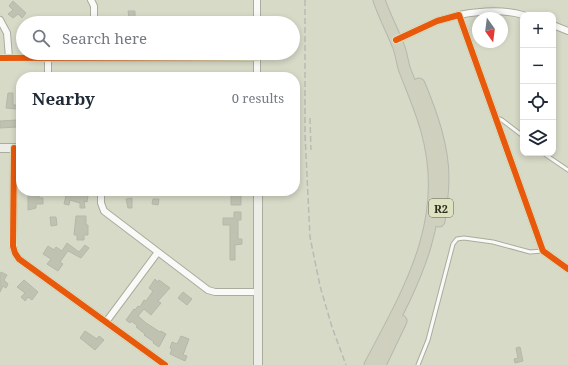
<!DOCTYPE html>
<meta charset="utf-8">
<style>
body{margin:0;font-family:"Noto Serif",serif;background:#f2f2f3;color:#1f2937}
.controls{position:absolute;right:12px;top:12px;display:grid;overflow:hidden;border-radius:8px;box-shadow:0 2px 6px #0003}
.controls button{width:36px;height:36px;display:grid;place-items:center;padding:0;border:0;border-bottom:1px solid #e0e1e3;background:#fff;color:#1f2937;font:20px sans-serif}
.compass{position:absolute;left:472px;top:12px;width:36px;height:36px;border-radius:50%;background:#fff;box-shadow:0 2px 6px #0003;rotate:166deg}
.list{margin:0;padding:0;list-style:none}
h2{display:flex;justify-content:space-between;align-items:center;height:52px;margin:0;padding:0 16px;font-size:17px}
h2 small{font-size:13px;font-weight:400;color:#747a83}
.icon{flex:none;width:22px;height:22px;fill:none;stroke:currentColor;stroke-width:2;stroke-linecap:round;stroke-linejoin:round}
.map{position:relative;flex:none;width:568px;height:365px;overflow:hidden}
.search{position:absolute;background:#fff;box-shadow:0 2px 6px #0003;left:16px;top:16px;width:284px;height:44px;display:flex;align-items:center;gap:10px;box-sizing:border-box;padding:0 14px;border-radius:22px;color:#747a83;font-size:15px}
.panel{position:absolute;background:#fff;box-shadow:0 2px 6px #0003;left:16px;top:72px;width:284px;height:124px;border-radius:16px}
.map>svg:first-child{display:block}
.building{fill:#c0c2b1;stroke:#b5b7a9}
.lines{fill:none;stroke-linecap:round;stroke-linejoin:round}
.lane-casing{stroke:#aaac9d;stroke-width:5}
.street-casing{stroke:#aaac9d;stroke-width:8}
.secondary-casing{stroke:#aaac9d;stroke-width:10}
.highway-casing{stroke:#b6b8ae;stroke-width:13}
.lane{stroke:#f9f9f7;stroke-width:3}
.street{stroke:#f9f9f7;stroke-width:6}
.secondary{stroke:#ecede6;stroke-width:8}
.highway{stroke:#cfd0be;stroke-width:11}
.rail{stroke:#b9bab4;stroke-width:1.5;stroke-dasharray:6 3;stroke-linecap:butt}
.cycleway-casing{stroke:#dee2c0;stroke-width:8}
.cycleway{stroke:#e8590c;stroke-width:6}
.labels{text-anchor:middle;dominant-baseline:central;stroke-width:3.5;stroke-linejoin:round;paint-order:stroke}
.shield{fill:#dee2c0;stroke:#60634f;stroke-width:1}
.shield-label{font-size:11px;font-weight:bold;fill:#2a2c1e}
</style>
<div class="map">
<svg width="568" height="365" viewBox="0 0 568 365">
<rect width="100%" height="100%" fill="#d8dac8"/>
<path class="building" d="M13,1l13,12 -4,5 -4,-4 -5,4 -5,-4 5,-4 -4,-4z
M128,11h7v7h-6z
M181,73l1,4h-12v-3z
M8,93h5v12h8v28h-4v-6l-17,1v-7l17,-1v-11l-11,-1z
M30,191h9v7h4v6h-7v4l-8,2v-14h2z
M67,191l13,1v2l8,2 -1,6 -3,-1 1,7h-5v-5l-10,-3 -1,5 -5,-1z
M234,191h5v2h2v12h-10v-12h3z
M132,198v10h-4l-2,-9z
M153,199h6l-1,6 -6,-1z
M234,212h7v8h-3v19h4v5l-7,1v15h-5v-35h-7v-7h11z
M76,216h10v9h2v10h-4v5h-7v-5h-3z
M50,217h6l1,8 -6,1z
M67,243l12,9 6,-7 4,3 -8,10 -13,-7 -8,11 3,2 -5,7 -11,-7 4,-5 -8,-5 5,-8 6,4 2,-3 6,4z
M1,272l6,3 -3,5 4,4 -2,4 -3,-2 -3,6v-18z
M155,279l3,3 1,-2 11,8 -12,13 3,2 -10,12 -7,-6 -6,7 8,7 14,9 1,-1 5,3 -7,13 -6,-4 1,-1 -10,-7 1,-1 -9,-7 2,-1 -7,-5 -1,2 -4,-3 8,-11 1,1 3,-4 2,1 4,-7 2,1 7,-10 -4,-3z
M24,280l14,12 -6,8 -4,-3 -3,4 -4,-4 4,-4 -8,-6z
M183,292l9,7 -5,6 -9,-7z
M85,331l12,8 2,-3 5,4 -9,10 -15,-12z
M181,336l8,3 -6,16 4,1 -2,5 -15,-7 2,-5 -2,-1 2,-6 5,2z
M520,347l3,14 -8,2 -1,-4 4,-1 -2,-10z"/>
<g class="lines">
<defs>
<path id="lane" d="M496,117l6,3 21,16
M543,153l25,17
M418,365l10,-25 25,-96 4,-5 7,-1 29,4 37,10 13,-1"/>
<path id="street" d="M91,0l3,6v17
M459,15c21,-4 43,-6 64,0
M0,20l7,13 2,25
M257,23v-23
M553,25l15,6
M396,40l41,-19 22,-6 84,236 25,18
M257,55v22
M0,58l257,-1
M48,58v19
M14,148l-1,98 2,7 4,6 146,106
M101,191v12l3,8 104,79 7,2h43
M106,322l52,-70"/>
<path id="secondary" d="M0,148h21
M258,365v-174"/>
<path id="highway" d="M419,84c12,29 24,62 24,94 0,14 -2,29 -4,43
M370,365c40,-76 82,-145 57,-234 -6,-22 -15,-42 -23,-63 -2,-8 -3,-16 -6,-23 -6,-15 -14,-30 -19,-45
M380,365l21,-44"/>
</defs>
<use href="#lane" class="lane-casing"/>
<use href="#street" class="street-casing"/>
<use href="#secondary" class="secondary-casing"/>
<use href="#highway" class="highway-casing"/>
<use href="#lane" class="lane"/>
<use href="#street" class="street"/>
<use href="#secondary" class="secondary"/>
<use href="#highway" class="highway"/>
<path class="rail" d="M305,0v134l5,103 10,49 12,41 14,38
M310,118l1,32"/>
<defs>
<path id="cycleway" d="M396,40l41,-19 22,-6 84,236 25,18
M0,58l257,-1
M14,148l-1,98 2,7 4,6 146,106"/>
</defs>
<use href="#cycleway" class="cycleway-casing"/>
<use href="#cycleway" class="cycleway"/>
</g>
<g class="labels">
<rect class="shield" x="429" y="199" width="24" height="18" rx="3"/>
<g class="shield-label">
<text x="441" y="208">R2</text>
</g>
</g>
</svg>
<div class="controls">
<button>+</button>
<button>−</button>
<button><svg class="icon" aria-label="locate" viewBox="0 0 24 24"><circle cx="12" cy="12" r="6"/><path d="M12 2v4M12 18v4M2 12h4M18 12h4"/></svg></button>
<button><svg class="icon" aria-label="layers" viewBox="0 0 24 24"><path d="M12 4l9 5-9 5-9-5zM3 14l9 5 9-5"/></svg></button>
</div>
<svg class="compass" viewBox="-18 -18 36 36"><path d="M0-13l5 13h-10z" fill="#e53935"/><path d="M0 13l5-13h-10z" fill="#747a83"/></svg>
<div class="search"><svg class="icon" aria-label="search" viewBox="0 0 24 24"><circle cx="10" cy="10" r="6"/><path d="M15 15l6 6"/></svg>Search here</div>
<section class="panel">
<h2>Nearby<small>0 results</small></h2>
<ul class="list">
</ul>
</section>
</div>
